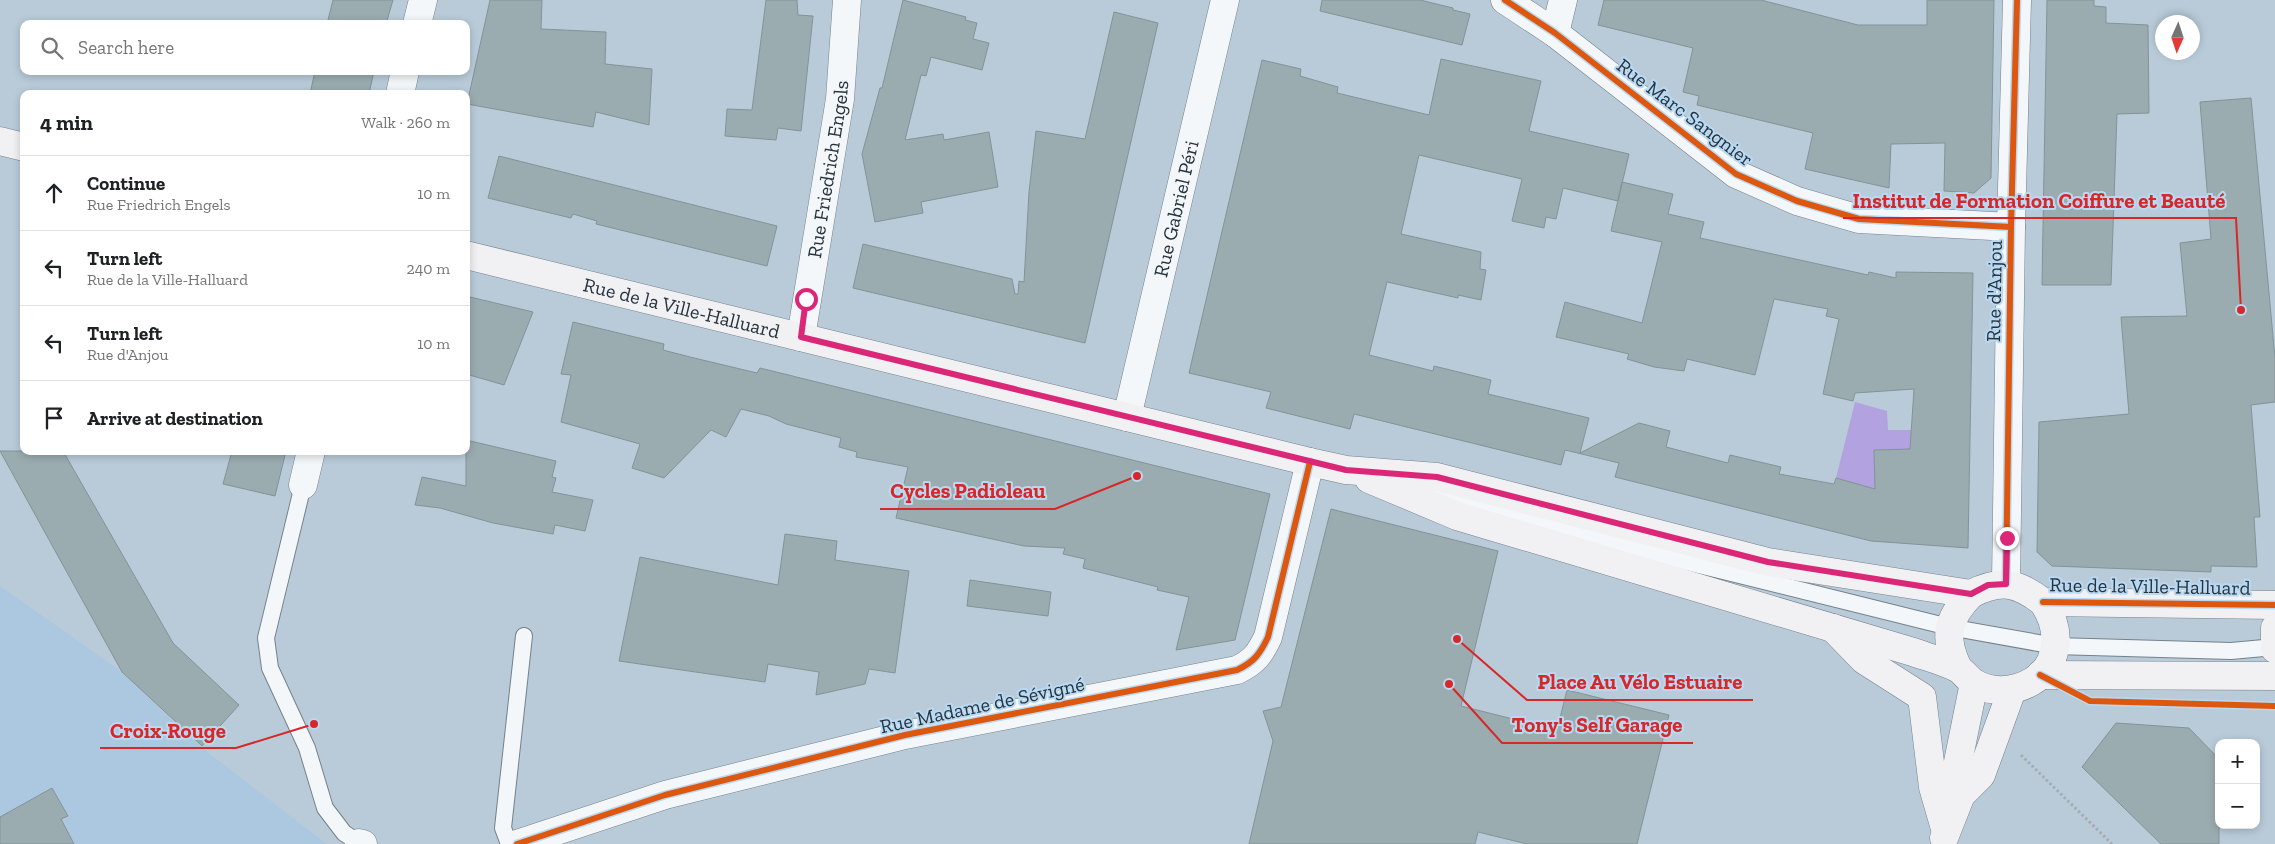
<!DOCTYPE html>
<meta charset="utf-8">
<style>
body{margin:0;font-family:"Zilla Slab",serif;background:#f6f6f6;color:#202124}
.controls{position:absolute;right:15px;bottom:15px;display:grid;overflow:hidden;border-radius:10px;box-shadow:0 2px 8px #0003}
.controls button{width:45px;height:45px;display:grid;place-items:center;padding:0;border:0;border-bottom:1px solid #e0e0e0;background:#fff;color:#202124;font:25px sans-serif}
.compass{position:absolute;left:2155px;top:15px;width:45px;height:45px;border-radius:50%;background:#fff;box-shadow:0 2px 8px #0003;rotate:183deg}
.stop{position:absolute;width:15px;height:15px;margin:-11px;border:4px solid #db2777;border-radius:50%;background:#fff}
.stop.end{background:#db2777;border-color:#fff;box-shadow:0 1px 5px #0008}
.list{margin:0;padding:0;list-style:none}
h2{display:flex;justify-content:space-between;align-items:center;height:65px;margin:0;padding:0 20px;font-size:21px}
h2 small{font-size:16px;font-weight:400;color:#757577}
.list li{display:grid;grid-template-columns:32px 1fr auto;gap:15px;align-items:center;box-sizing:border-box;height:75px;padding:0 20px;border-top:1px solid #e0e0e0}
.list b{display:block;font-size:19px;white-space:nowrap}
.list p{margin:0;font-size:16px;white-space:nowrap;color:#757577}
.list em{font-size:16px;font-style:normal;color:#757577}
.icon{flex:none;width:28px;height:28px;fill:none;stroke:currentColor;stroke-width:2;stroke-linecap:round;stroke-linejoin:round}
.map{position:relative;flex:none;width:2275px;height:844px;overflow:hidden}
.search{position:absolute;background:#fff;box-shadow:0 2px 8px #0003;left:20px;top:20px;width:450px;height:55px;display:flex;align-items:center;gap:12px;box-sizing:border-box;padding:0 18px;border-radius:10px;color:#757577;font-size:19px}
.panel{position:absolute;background:#fff;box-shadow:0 2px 8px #0003;left:20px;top:90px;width:450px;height:365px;border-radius:10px}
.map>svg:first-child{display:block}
.built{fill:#abc8e0}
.green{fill:#b2a2e0}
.building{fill:#9bacb0;stroke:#839398}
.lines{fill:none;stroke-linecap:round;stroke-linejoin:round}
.service-casing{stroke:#74818c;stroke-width:18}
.minor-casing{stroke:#74818c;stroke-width:29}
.secondary-casing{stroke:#74818c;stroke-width:29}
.path{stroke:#a6acb3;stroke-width:3;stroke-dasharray:2.5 2.5;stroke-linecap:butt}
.service{stroke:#f4f7f9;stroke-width:16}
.minor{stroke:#f4f7f9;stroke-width:28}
.secondary{stroke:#f1f0f3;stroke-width:28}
.cycleway-casing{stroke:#b9d9f3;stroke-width:9}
.cycleway{stroke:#de570e;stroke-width:6}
.route{stroke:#db2777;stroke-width:6}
.labels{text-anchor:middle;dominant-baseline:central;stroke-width:4;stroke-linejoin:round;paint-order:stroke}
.street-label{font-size:20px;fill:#26333d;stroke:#b9d9f3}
.leader{fill:none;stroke:#d62828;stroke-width:2}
.callout-dot{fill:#d62828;stroke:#b9d9f3;stroke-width:2}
.callout-label{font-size:21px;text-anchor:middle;font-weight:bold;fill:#d62828;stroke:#b9d9f3;stroke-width:4;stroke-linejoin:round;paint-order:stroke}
</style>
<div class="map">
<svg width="2275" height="844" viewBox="0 0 2275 844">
<rect width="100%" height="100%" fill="#b9cbd9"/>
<path class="built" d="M0,586l122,86 80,76 125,96h-327z"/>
<path class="green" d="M1855,402l32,9 1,19h43v42l-43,-22h-14l1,26 9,30 -48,-28z"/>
<path class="building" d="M333,0h60l-7,24h-59z
M490,0h52l-1,29 65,3 -1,32 47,5 -3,56 -53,-13 -3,15 -126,-23z
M766,0h31l1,15 15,1 -12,115 -23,-3 -2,12 -51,-4 2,-27 25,1z
M903,0l63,17 -1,3 12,3 -4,16 16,4 -7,27 -51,-13 -5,19 -5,-1 -16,65 38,-6 1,6 45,-8 9,55 -77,15 2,11 -48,9 -13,-68 18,-66h2z
M1322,0h98l33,8v2l17,4 -8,31 -142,-34z
M1604,0h157l97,25h69v-25h67l-3,178 -17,15 -30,-2 1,-48 -54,1 -2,44 -84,-19 8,-36 -116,-28 2,-9 -16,-4 10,-44 -95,-23z
M2047,0h47v6l12,1v16l42,2 1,88 -32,1 -6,171h-69z
M1114,12l44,11 -73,320 -232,-55 10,-44 149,35 3,15h3l1,-13 5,1 5,-90 7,-61 49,8z
M1441,59l100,22 -12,50 100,23 -11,47 -55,-13 -7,31 -10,-2 -2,11 -32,-7 10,-42 -103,-24 -18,79 80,18 -1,17 6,1 -5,30 -23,-5v3l-71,-16 -18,73 64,16 1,-5 57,14 -3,14 101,24 -9,35 59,-30 31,8 -4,16 62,16 2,-8 51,12 -2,7 55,10 2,-6 39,11 -1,-39 36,-1 4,-60 -59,4 -2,8 -30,-7 16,-75 -13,-3 2,-7 -54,-10 -19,76 -68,-16 -3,12 -30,-4 -27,-8 2,-5 -73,-17 9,-35 77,21 20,-81 -51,-11 11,-49 51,12 -5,20 36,8 -4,16 168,37 1,-3 27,6v-6l77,1 -5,275 -97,-7 -256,-64 4,-14 -54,-13 -4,15 -207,-51 -4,15 -84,-21 5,-16 -82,-19 73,-313 39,9 -1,7 38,11 -1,6 92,22z
M315,71h59l-5,23h-59z
M2251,98l24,260v44l-24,3 9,112h-6l3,50 -46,-1v6l-159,-6 -15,-14 2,-130 90,-8 -8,-97 66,-1 -7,-73 31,-4 -11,-137z
M499,156l278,70 -10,40 -171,-42 1,-3 -24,-7 -2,4 -83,-20z
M470,297l63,15 -29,73 -38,-11v-55z
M573,322l91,22 -1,6 27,7 67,16 3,-5 510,126 -35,146 -59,10 13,-53 -32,-7 1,-3 -75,-19 2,-9 -22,-5 2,-6 -41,-2 -128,-28 12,-51 -52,-10 1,-5 -18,-5 2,-9 -55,-14 -17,-8 -28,-7 -15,28 -15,-7 -47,48 -32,-10 8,-24 -79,-22 10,-47 -10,-1z
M466,440l90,21 -4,16 4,1 -4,14 41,8 -8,31 -30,-6 -2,9 -60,-11 -53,-15 -25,-3 7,-28 44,9z
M0,451h63l110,192 66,62 -37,41 -80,-74z
M232,451h54l-11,45 -52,-12z
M1331,509l167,42 -37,155 96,24 10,-40 102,25 -32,129h-110l-49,-12 -3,12h-226l24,-103 -10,-30 18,-4z
M785,534l52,7 -2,19 74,11 -14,102 -26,-4 -4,15 -49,11 3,-23 -51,-8 -3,18 -146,-21 21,-104 138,28z
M970,580l81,12 -3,24 -81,-10z
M2116,723l73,5 30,31v85h-58l-79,-77z
M52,788l16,28 -7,3 13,25h-74v-27z"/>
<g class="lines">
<defs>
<path id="service" d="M303,485l-37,153 4,30 37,80 18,60 19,25 15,10
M1428,492l259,70 262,65 106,19 176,5 44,-4
M509,844l-6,-16 21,-192"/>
<g id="minor">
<path d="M1505,0l50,33 181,141 61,27 62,18 152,8"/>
<path d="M417,24l6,-24"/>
<path d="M1555,33l8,-33"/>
<path d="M400,94l5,-23"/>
<path id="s1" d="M801,337l39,-238 7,-99"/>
<path id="s2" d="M1127,417l98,-417"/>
<path d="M303,485l8,-34"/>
<path d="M2006,583l5,-356 6,-227"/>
<path d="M359,843l4,1"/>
<path d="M517,844l148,-49 240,-60 332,-65c17,-8 23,-16 31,-33l42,-175"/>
</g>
<g id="secondary">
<path d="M0,141l24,6"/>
<path id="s3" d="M466,255l844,207 36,8 91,7 331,85 203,32c30,-15 46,-12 72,8l232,3"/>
<path d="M1369,479l88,37 456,136c14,5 30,9 44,16 6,3 11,11 17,15 26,15 64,5 77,-22 9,-21 4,-41 -8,-59"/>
<path d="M1833,628l31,32 58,37 11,90 13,45"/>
<path d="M2275,628v21"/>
<path d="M1958,668c-15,-31 -11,-49 13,-74"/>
<path d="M2040,675l235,1"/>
<path d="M1961,795l-4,-28 17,-84"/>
<path d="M1944,838l17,-43 20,-20 31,-85"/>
</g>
</defs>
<use href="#service" class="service-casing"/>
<use href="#minor" class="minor-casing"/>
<use href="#secondary" class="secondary-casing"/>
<path class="path" d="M2021,755l91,89"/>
<use href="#service" class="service"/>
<use href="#minor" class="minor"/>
<use href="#secondary" class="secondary"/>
<defs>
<path id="cycleway" d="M1505,0l50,33 181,141 61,27 62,18 152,8
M2006,583l5,-356 6,-227
M2043,602l232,3
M2040,675l50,26 185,5
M517,844l148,-49 240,-60 332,-65c17,-8 23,-16 31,-33l42,-175"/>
</defs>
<use href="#cycleway" class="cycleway-casing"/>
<use href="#cycleway" class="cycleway"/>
</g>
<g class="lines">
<path class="route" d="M806,299l-5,38 545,133 91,7 331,85 203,32 17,-9 18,-1 1,-46"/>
</g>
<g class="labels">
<g class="street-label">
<text transform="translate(1685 112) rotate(37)">Rue Marc Sangnier</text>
<text stroke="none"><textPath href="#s1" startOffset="170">Rue Friedrich Engels</textPath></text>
<text stroke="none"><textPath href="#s2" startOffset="214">Rue Gabriel Péri</textPath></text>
<text transform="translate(1994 291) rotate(-89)">Rue d'Anjou</text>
<text stroke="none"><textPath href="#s3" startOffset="222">Rue de la Ville-Halluard</textPath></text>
<text transform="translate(2150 586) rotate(1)">Rue de la Ville-Halluard</text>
<text transform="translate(982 705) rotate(-12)">Rue Madame de Sévigné</text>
</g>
</g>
<path class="leader" d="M2241 310L2236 218H1843M1137 476L1055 509H880M1457 639L1527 700H1753M1449 684L1502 743H1693M314 724L236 748H100"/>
<g class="callout-dot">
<circle cx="2241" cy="310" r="5"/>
<circle cx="1137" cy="476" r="5"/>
<circle cx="1457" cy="639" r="5"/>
<circle cx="1449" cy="684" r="5"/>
<circle cx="314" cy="724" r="5"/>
</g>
<g class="callout-label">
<text x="2039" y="208">Institut de Formation Coiffure et Beauté</text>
<text x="968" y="498">Cycles Padioleau</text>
<text x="1640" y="689">Place Au Vélo Estuaire</text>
<text x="1597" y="732">Tony's Self Garage</text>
<text x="168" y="738">Croix-Rouge</text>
</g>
</svg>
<div class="controls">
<button>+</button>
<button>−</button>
</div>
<svg class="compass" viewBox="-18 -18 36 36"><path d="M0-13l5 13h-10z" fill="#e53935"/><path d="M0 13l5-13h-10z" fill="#757577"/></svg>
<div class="stop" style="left:806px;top:299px"></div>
<div class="stop end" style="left:2007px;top:538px"></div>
<div class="search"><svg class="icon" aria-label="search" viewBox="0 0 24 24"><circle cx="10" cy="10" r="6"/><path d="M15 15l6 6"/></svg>Search here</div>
<section class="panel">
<h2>4 min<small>Walk · 260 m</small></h2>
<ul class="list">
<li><svg class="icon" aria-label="ahead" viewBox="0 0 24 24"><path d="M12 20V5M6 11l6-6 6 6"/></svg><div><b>Continue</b><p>Rue Friedrich Engels</p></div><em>10 m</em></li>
<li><svg class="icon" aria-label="left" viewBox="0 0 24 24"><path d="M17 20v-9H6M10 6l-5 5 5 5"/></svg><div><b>Turn left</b><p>Rue de la Ville-Halluard</p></div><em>240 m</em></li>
<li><svg class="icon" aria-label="left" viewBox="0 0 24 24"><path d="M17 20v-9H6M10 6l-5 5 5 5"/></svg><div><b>Turn left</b><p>Rue d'Anjou</p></div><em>10 m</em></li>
<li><svg class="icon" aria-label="arrive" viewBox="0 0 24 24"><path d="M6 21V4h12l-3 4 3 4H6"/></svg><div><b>Arrive at destination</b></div></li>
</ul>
</section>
</div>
